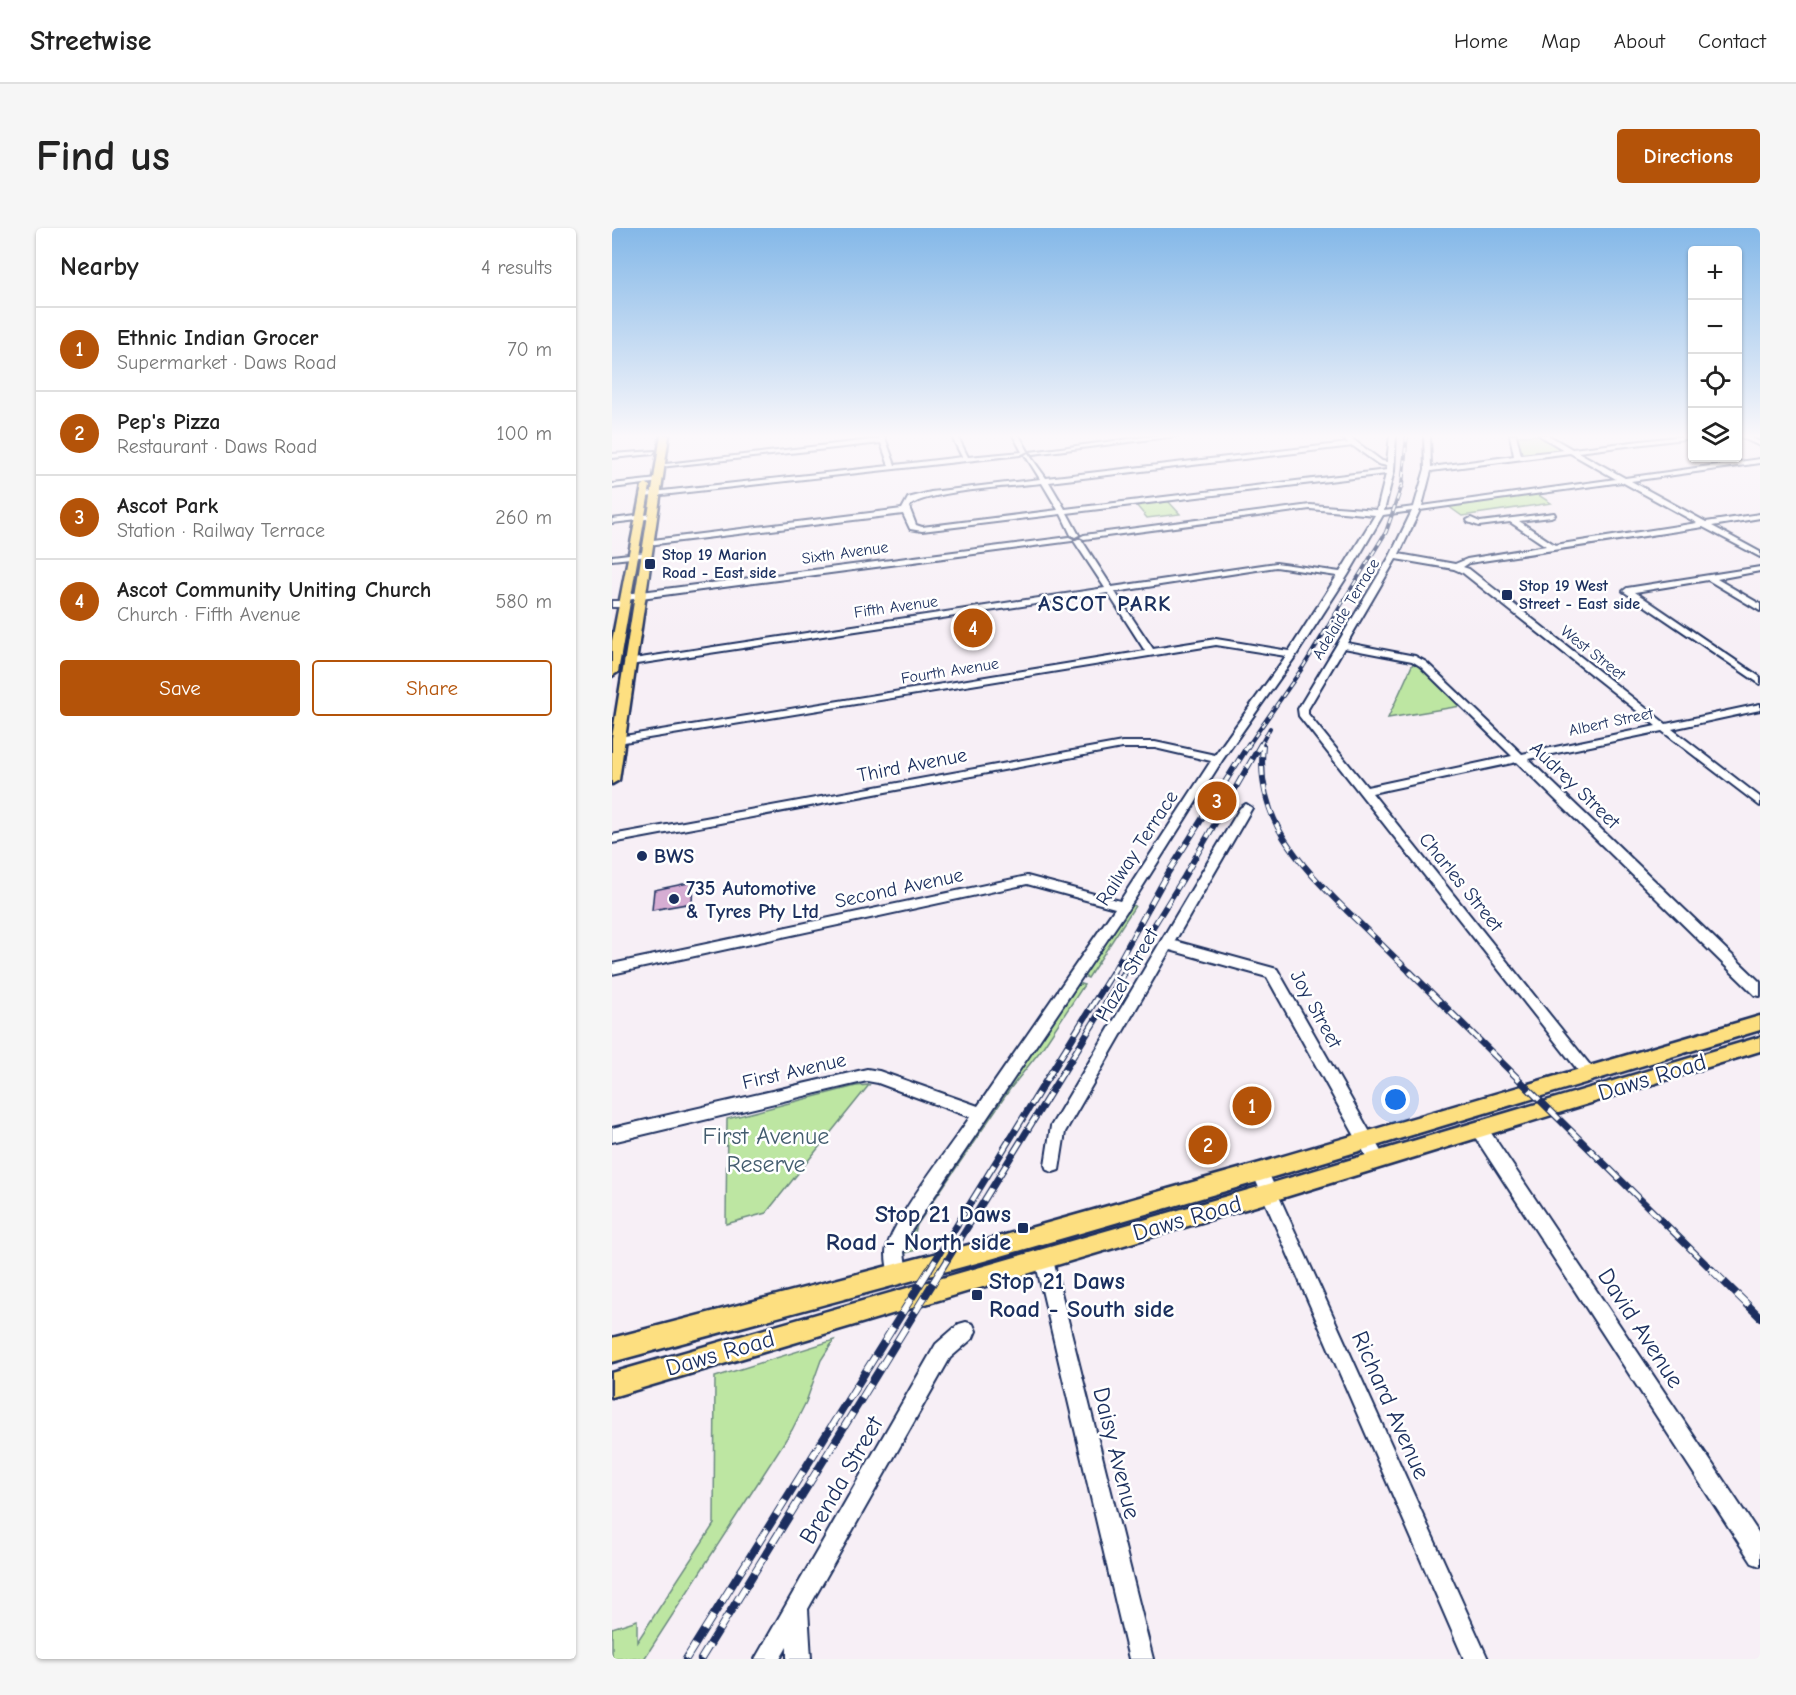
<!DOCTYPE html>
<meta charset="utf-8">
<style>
body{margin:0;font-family:"Comic Neue",sans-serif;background:#f6f6f6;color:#222}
.controls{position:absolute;right:18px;top:18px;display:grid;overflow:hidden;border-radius:6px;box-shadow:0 2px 4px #0004}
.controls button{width:54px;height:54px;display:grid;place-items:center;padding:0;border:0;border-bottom:2px solid #e0e0e0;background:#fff;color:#222;font:30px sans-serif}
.you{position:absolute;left:784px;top:872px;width:21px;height:21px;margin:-15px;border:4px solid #fff;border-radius:50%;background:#1a73e8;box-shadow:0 0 0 9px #1a73e833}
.badge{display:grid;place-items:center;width:39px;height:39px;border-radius:50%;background:#b45309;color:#fff;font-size:20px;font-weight:700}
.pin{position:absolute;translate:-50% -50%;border:3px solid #fff;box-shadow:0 2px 6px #0006}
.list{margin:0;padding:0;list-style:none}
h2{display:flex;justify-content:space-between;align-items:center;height:78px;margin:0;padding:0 24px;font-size:26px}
h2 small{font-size:20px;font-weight:400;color:#767676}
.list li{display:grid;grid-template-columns:39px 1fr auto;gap:18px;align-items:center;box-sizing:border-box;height:84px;padding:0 24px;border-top:2px solid #e0e0e0}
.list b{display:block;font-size:22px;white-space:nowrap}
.list p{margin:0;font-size:20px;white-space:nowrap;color:#767676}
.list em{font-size:20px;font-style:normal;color:#767676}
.actions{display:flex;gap:12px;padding:18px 24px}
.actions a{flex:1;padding:14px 0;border:2px solid #b45309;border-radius:6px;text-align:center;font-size:21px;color:#b45309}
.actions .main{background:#b45309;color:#fff}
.icon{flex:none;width:33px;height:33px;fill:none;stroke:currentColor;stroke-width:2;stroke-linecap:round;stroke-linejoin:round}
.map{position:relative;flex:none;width:1148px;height:1431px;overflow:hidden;border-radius:6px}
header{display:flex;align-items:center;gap:36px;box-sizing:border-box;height:84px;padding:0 30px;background:#fff;border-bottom:2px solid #e0e0e0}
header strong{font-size:28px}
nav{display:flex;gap:33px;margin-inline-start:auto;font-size:21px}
.intro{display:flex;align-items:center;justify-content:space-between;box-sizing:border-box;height:144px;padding:0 36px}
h1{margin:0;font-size:42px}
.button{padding:15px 27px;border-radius:6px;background:#b45309;color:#fff;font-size:21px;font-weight:700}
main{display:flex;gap:36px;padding:0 36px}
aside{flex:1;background:#fff;border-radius:6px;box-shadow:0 2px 4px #0004}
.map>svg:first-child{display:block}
.green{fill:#bde6a2;stroke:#6c8a80;stroke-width:1.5}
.building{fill:#d6add3;stroke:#1b2f5e;stroke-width:1.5}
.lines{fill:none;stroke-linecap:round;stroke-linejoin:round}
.minor-casing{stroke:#1b2f5e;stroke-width:4}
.major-casing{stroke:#1b2f5e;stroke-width:5}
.minor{fill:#fff;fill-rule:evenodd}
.major{fill:#fddf80;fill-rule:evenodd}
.rail-far3-casing{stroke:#1b2f5e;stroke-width:4}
.rail-far2-casing{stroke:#1b2f5e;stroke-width:6}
.rail-far1-casing{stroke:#1b2f5e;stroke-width:7}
.rail-casing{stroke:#1b2f5e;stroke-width:8}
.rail-far3{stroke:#fff;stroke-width:2;stroke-dasharray:6;stroke-linecap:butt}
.rail-far2{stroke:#fff;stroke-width:4;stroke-dasharray:10;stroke-linecap:butt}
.rail-far1{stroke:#fff;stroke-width:4.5;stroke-dasharray:14;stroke-linecap:butt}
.rail{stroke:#fff;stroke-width:6;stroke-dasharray:17;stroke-linecap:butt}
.poi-dot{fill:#1b2f5e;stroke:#fff;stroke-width:2}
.labels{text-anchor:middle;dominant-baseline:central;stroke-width:5;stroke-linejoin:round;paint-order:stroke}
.far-street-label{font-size:16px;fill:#1b2f5e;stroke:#fff}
.far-poi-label{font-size:16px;font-weight:bold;fill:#1b2f5e;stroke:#fff;text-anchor:start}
.street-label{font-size:20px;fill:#1b2f5e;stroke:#fff}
.poi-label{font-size:20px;font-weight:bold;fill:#1b2f5e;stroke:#fff;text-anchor:start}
.far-district-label{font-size:22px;font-weight:bold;letter-spacing:1.5px;fill:#1b2f5e;stroke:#fff}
.near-street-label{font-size:24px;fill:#1b2f5e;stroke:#fff}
.near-park-label{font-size:24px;fill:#445d6f;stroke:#fff}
.near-poi-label{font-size:24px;font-weight:bold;fill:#1b2f5e;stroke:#fff;text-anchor:end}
</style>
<header>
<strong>Streetwise</strong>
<nav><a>Home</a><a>Map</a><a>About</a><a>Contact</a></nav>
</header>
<div class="intro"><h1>Find us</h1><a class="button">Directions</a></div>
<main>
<aside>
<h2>Nearby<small>4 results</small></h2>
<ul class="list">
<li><span class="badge">1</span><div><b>Ethnic Indian Grocer</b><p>Supermarket · Daws Road</p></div><em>70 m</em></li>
<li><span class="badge">2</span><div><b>Pep's Pizza</b><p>Restaurant · Daws Road</p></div><em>100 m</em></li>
<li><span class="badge">3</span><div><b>Ascot Park</b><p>Station · Railway Terrace</p></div><em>260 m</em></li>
<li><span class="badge">4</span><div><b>Ascot Community Uniting Church</b><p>Church · Fifth Avenue</p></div><em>580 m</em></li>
</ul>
<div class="actions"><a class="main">Save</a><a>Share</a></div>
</aside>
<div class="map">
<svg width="1148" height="1431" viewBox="0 0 1148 1431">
<rect width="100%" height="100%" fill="#f7eff6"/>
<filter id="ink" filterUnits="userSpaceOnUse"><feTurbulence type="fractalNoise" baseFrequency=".0167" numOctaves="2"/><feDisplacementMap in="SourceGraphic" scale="12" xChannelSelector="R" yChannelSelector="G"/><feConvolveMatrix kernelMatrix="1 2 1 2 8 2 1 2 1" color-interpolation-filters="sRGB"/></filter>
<g filter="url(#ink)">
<path class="green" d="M927,207l28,16 -47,6 -5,-21z
M925,266l14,9 -89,13 -14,-10z
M556,273l12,13 -33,4 -11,-13z
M802,433l6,3 41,42 -73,12z
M517,676l6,2 -47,72 -5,-2z
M465,755l7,2 -43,65 -31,39 -93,136 -2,7 1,18 -10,3 1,-19z
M257,857l-103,128 -40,11 1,-105 129,-33z
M222,1112l-13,20 -15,42 -14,28 -148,229h-32v-31l25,-8v22l77,-118 1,-147z"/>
<path class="building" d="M81,654l-1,21 -40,7 2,-20z"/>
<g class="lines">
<defs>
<path id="minor" d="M266,207h6l11,30 67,-8 -11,-22h6l11,22 54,-5 -9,-17h6l9,16 -8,4 -376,42 -4,-2 4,-2 245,-27 -8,-23 -221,24 -3,-2 222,-26z
M548,207h24l-151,19 -3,-2z
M727,207h8l35,26 5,1 3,-27h6l-2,36 -10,40 30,-4 11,-38 -1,-34h6l1,32 83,-11 -4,-21h6l5,20 43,-5 -25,-15h9l24,14 120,-14v3l-114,14 47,26 135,-19v4l-129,18 75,41 54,-8v4l-48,8 48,26v5l-57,-30 -234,36 -6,4 6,2 197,155 94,-20v6l-88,19 88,68v9l-98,-75 -134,28 232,223v14l-5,-1 -238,-233 -145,31 222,277 3,4 -3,4 -5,2 -5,-2 -285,-362 -1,-7 92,-153 22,-45 -29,4 -35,60 -51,79 -74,105 -89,141 -223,331 -7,21 3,22 -3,6 -6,3 -6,-3c-4,-7 -6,-18 -6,-27 2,-28 66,-109 84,-136l-92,-34 -11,-2 -255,61v-14l255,-59 12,2 99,35 137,-198 -88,-24 -415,90v-10l415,-88 93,25 91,-140 -56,-13h-33l-510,95v-8l510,-93h33l60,13 71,-99 -70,-11 -604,99v-6l533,-87 -37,-58 -478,72 -5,-3 2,-2 478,-72 -31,-47 4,-2h3l31,48 164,-24 64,9 35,-57 -65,-6 -226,30 -4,-2 4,-2 226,-30 67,5 9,-36 -319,39 12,22 -4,2 -4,-2 -10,-21 -139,17 -12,-2 -7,-15 -255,31 -4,-2 1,-2 257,-32 6,-11 23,-6 109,-13 -15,-24 3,-2 18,25 302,-35zM741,218l25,18 9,2v4l-322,39 -16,-27zM958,225l46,26 -194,27 9,-35zM1010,254l75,41 -142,22 -36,-24 32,-4 4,-2 -1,-2 -74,9 -9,-4 -4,2 1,2 11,4 31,-4 36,24 -79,13 -12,5 -56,-10 21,-44zM430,255l16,27 -136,17 -6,-2 -7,-18c13,-16 108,-21 133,-24zM784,331l58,10 9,4 193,153 -134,28 -96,-92 -11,-6 -68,-13zM664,339l61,9 -48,75 -73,-12 -63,10 -38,-57zM732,420l68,13 8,5 92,90 -145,31 -59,-73v-5z
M1134,207l14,7v4l-22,-10z
M43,223l-2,3 -41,4v-4z
M46,251l2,3 -48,6v-4z
M40,286h3v4l-43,5v-4z
M457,309l4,2 -1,2 -446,59 -4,-3 4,-3z
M34,324h3v4l-37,4v-4z
M1148,339v4l-43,8 43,25v7l-52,-31 -73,12 125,85v7l-137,-93 4,-3z
M0,373h12l4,3 -4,3h-12z
M634,576l6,4 -77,133 102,28 106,186 2,5 -2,5 -6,2 -6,-2 -104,-188 -97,-27 -105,182 -6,38 -6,2 -6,-2 -2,-5 6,-39 189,-318z
M867,894l6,2 275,411v31l-8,-3 -279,-429 -2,-5 2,-5z
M648,937l6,2 2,5 220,487h-24l-212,-487 2,-5z
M432,1024l6,2 3,6 100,399h-24l-94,-399 3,-6z
M354,1094l7,2 3,7 -3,7 -23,20 -142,251 3,50h-24v-12l-7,12h-25l181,-315 23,-20z"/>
<path id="major" d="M49,207h8l-50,345 -7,4v-46z
M34,255l4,3 -32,186 -6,4v-35l30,-155z
M1148,788v14l-500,151 -276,80 -372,101v-24l372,-97 276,-78z
M1148,809v14l-491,151 -657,195v-24l657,-189z"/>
</defs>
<use href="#minor" class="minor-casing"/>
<use href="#major" class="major-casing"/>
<use href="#minor" class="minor"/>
<use href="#major" class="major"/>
<defs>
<path id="rail-far3" d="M636,518l55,-79 83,-135 16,-47 5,-50
M648,518l10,-18"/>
<path id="rail-far2" d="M651,518c-8,73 35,116 83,164 22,21 44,43 66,64
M500,746l56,-101 81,-129
M512,746l60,-97 77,-133"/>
<path id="rail-far1" d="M798,744l304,300
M316,1044l185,-300
M328,1044l185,-300"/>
<path id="rail" d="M1100,1042l48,47
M74,1431l243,-389
M89,1431l240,-389"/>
</defs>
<use href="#rail-far3" class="rail-far3-casing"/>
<use href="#rail-far2" class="rail-far2-casing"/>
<use href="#rail-far1" class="rail-far1-casing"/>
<use href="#rail" class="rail-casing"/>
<use href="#rail-far3" class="rail-far3"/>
<use href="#rail-far2" class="rail-far2"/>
<use href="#rail-far1" class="rail-far1"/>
<use href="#rail" class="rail"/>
</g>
</g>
<linearGradient id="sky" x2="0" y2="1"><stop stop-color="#84b8e8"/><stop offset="0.51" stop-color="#fbf8fb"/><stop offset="1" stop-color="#fbf8fb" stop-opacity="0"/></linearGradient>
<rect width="1148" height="408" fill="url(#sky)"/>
<g class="poi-dot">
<rect x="32" y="330" width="12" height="12" rx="3"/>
<rect x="889" y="361" width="12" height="12" rx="3"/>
<circle cx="30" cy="628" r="6"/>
<circle cx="62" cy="671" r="6"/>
<rect x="405" y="994" width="12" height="12" rx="3"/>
<rect x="359" y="1061" width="12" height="12" rx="3"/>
</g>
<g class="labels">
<g class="far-street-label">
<text transform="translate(233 325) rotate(-8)">Sixth Avenue</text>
<text transform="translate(284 379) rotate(-8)">Fifth Avenue</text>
<text transform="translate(734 381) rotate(-59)">Adelaide Terrace</text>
<text transform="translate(981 425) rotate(38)">West Street</text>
<text transform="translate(338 443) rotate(-9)">Fourth Avenue</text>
<text transform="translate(999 494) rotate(-12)">Albert Street</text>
</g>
<g class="far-poi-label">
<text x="50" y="327">Stop 19 Marion<tspan x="50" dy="18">Road - East side</tspan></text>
<text x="907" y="358">Stop 19 West<tspan x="907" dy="18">Street - East side</tspan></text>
</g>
<g class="street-label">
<text transform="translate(300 537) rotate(-11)">Third Avenue</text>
<text transform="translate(963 557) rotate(44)">Audrey Street</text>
<text transform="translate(525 620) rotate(-57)">Railway Terrace</text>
<text transform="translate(849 654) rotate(51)">Charles Street</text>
<text transform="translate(287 660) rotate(-12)">Second Avenue</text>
<text transform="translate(515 747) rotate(-60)">Hazel Street</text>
<text transform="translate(704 781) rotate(61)">Joy Street</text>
<text transform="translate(182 843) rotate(-13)">First Avenue</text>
</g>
<g class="poi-label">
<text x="42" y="628">BWS</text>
<text x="74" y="660">735 Automotive<tspan x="74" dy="23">&amp; Tyres Pty Ltd</tspan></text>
</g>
<g class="far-district-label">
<text x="493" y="376">ASCOT PARK</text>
</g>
<g class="near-street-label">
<text transform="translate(1040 849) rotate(-17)">Daws Road</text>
<text transform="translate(575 990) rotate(-16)">Daws Road</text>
<text transform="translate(1029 1100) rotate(57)">David Avenue</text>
<text transform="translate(108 1125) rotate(-16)">Daws Road</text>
<text transform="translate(779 1177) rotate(66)">Richard Avenue</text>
<text transform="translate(505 1225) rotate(76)">Daisy Avenue</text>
<text transform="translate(229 1252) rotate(-60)">Brenda Street</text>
</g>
<g class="near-park-label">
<text x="154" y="908">First Avenue<tspan x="154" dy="28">Reserve</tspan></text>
</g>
<g class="near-poi-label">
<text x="399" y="986">Stop 21 Daws<tspan x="399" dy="28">Road - North side</tspan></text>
<text x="377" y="1053" text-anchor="start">Stop 21 Daws<tspan x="377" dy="28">Road - South side</tspan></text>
</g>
</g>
</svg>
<div class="controls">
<button>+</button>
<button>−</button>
<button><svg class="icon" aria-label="locate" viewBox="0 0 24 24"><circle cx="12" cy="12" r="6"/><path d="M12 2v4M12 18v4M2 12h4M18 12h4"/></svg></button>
<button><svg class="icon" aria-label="layers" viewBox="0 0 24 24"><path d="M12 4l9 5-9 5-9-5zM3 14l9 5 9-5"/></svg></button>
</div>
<div class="you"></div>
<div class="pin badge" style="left:640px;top:878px">1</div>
<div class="pin badge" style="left:596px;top:917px">2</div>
<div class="pin badge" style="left:605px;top:573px">3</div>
<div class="pin badge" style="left:361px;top:400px">4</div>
</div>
</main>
